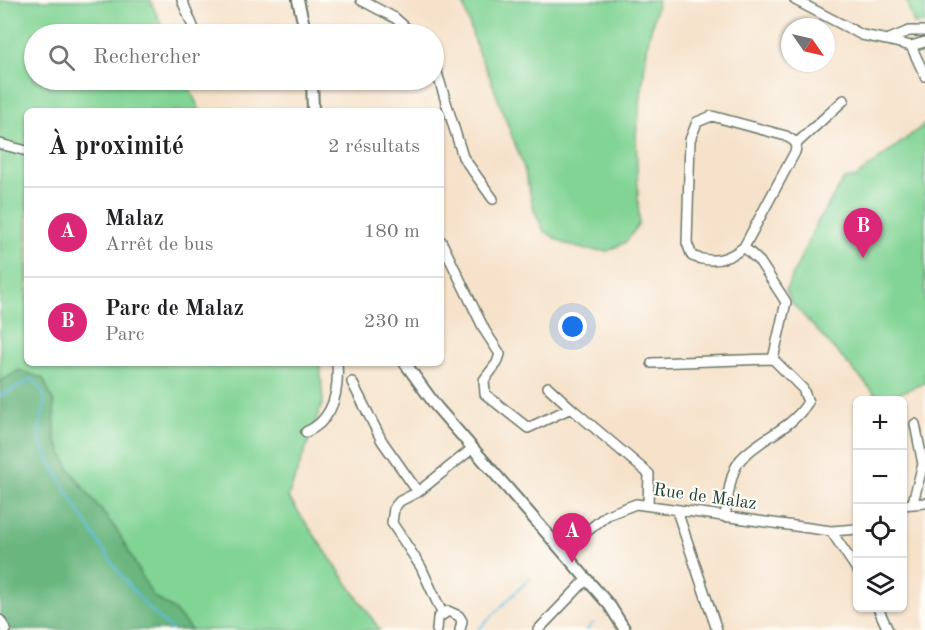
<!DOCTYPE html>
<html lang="fr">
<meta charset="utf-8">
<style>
body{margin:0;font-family:"Old Standard TT",serif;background:#f6f6f6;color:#202124}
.controls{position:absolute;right:18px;bottom:18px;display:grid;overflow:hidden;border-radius:9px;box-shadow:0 2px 4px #0004}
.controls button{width:54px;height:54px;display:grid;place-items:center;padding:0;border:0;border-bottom:2px solid #e0e0e0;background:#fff;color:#202124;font:30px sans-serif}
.compass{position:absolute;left:781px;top:18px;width:54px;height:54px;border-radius:50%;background:#fff;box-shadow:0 2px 4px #0004;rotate:124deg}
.you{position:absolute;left:573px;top:327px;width:21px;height:21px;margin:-15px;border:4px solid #fff;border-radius:50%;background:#1a73e8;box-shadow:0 0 0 9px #1a73e833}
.badge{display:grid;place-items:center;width:39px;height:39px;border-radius:50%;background:#db2777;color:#fff;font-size:20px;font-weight:700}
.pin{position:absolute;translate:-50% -50px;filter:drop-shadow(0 2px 3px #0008)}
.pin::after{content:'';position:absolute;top:32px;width:21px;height:18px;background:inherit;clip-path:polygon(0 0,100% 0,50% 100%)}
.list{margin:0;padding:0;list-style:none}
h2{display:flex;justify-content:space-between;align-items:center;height:78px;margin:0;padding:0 24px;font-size:26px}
h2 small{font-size:20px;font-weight:400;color:#757577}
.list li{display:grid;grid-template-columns:39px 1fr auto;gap:18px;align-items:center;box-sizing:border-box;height:90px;padding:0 24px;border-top:2px solid #e0e0e0}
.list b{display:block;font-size:22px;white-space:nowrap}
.list p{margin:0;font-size:20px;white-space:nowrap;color:#757577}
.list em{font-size:20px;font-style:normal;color:#757577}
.icon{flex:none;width:33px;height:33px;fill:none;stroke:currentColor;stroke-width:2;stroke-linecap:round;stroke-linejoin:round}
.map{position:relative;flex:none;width:925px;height:630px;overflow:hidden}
.search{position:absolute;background:#fff;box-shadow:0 2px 4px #0004;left:24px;top:24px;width:420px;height:66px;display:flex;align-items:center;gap:15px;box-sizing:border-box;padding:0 21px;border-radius:33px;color:#757577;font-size:22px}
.panel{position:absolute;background:#fff;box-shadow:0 2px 4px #0004;left:24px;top:108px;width:420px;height:258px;border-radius:9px}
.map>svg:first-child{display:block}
.green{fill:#82d495;stroke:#508864;stroke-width:1.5}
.forest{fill:#69b67e;stroke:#447a59;stroke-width:1.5}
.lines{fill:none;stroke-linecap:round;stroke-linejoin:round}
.stream{stroke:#5fbcdd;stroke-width:2}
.minor-casing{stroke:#6a7768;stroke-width:12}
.tertiary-casing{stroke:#6a7768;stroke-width:14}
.minor{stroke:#fff;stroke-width:9}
.tertiary{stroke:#fff;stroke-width:10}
.labels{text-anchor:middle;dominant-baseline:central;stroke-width:4.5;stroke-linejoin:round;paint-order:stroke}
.street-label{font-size:18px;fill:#1f3d34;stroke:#fdfcf7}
</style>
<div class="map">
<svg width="925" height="630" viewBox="0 0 925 630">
<rect width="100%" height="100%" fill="#fdfcf7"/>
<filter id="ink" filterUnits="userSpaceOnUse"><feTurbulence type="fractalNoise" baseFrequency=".0167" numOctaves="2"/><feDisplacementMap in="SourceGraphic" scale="12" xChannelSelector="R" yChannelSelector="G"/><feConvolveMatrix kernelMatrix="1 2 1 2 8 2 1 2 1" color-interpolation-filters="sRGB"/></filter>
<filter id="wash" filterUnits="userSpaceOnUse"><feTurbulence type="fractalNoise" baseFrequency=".008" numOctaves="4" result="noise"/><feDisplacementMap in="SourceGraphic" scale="24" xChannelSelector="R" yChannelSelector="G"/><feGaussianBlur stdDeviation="1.35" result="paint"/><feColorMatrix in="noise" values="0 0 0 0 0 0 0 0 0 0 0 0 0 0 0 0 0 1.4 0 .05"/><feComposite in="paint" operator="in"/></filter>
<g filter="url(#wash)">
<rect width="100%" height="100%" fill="#f6e2ca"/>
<path class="green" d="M0,0h150l16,34h-132v46h152l14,31h-173v252h293l3,39 -35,95 92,133h-189l-17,-20 -22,-15 -34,-63 -48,-62 -15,-32 -1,-35 -54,-21z
M462,0h196l-10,42 -12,93 3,89 -13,18 -18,9 -22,-1 -23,-7 -19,-12 -10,-21 -10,-42 -35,-93 -11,-23z
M906,0h19v23l-11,1z
M925,124v259l-44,17 -89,-97 -6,-13 29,-64 29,-47 12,-2z"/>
<path class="forest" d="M19,370l24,8 11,25 1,35 15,32 48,62 34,63 22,15 17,20h-191v-248z"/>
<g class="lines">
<path class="stream" d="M0,396l32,-17c26,24 4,32 8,58 2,14 14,30 20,42 31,52 65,112 112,151
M478,630l52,-52
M587,630l6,-7"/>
</g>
</g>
<g filter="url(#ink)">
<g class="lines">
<defs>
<path id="minor" d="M182,0l14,34
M361,0l34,18 18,16
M795,0l67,35 25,5
M925,31h-16l-22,9 24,6 14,-4
M911,46l14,30
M434,63l29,94 30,42
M0,144l27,7
M441,241l44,90 15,23 -3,9 -13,17 1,14 43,34 43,-20 78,66 -1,31
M744,247c-16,13 -32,17 -52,9l-5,-13 3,-103 7,-18 15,-6 74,20 11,7
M773,359l13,-57 -26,-40 -16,-15 51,-95 2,-9 47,-43
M652,363l121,-4
M352,382l30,59 36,51 55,-44
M548,387l23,21
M306,432c28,-12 33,-41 31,-69
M418,492l-18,9 -6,7 -2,15 29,44 21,46
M913,502l10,-38 -8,-40
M902,505l23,-2
M677,511l40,119
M725,517c3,-17 4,-44 16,-58 20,-22 50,-29 67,-57l-5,-13 -30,-30
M831,531l27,40
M563,551l44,-36 29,-11 195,27 27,-2
M878,608l10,22
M0,620l6,10
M437,630l1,-12 10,-7 11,5 3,5 -2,9
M538,630l49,-51"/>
<path id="tertiary" d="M298,0l8,34
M312,80l1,31
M405,363l31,43 174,200 15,24"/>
</defs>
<use href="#minor" class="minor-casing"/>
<use href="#tertiary" class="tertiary-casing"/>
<use href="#minor" class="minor"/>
<use href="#tertiary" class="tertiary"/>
</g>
</g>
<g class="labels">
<g class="street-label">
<text transform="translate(705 497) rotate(8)">Rue de Malaz</text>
</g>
</g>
</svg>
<div class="controls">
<button>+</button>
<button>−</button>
<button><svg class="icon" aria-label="locate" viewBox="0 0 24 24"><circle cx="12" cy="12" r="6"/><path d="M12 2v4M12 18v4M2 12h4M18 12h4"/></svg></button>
<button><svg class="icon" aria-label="layers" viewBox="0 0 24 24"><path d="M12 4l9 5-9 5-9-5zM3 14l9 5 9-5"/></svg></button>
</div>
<svg class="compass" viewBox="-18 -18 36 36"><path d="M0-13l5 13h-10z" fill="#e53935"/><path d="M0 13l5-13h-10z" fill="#757577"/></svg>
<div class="you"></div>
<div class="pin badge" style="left:572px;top:563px">A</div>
<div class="pin badge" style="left:863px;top:258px">B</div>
<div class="search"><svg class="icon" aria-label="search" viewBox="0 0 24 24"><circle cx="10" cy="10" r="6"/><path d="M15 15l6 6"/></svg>Rechercher</div>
<section class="panel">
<h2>À proximité<small>2 résultats</small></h2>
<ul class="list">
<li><span class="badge">A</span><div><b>Malaz</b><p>Arrêt de bus</p></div><em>180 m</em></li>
<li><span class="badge">B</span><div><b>Parc de Malaz</b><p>Parc</p></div><em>230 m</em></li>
</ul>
</section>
</div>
